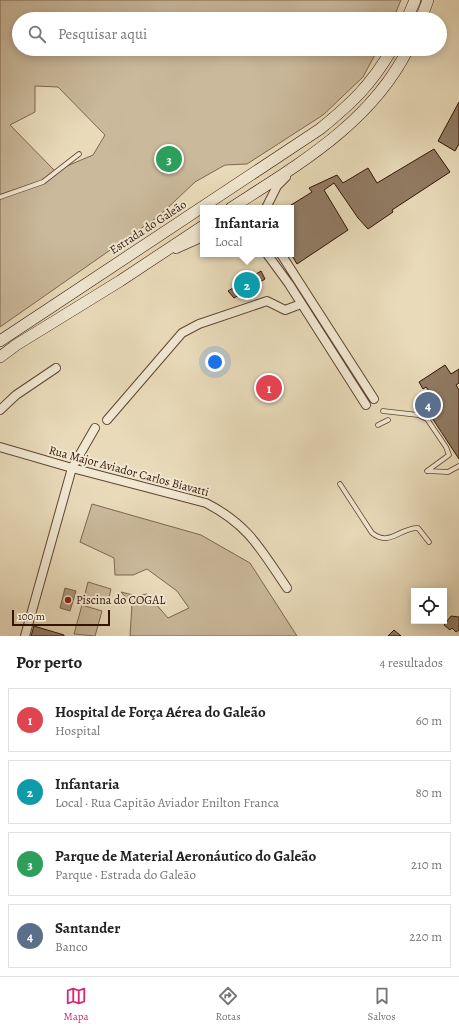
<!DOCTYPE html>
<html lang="pt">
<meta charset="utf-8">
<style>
body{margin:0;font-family:Alegreya,serif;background:#f2f2f2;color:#222}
.controls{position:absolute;right:12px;bottom:12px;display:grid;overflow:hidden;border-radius:0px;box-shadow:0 2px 10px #0003}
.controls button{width:36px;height:36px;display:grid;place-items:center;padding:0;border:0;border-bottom:1px solid #e0e0e0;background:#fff;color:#222;font:20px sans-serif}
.scale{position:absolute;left:12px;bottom:10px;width:98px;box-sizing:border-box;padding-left:4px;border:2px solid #321304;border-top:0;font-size:11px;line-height:14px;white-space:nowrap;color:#321304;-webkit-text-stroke:3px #f1e8d2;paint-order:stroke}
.you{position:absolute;left:215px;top:362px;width:14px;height:14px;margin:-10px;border:3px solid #fff;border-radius:50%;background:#1a73e8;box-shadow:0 0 0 6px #1a73e833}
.badge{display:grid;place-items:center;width:26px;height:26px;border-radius:50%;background:#db2777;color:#fff;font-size:13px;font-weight:700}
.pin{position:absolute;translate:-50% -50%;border:2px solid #fff;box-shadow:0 1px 4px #0006}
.popup{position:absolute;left:200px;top:205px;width:94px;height:52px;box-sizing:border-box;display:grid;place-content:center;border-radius:0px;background:#fff;filter:drop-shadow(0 1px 3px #0005);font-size:13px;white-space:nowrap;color:#767676}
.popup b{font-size:15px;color:#222}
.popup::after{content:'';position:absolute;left:50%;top:100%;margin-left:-8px;border:8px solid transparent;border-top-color:#fff}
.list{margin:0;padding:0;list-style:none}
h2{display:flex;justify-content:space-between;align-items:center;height:52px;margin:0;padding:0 16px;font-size:17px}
h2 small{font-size:13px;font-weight:400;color:#767676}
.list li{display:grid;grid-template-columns:26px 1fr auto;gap:12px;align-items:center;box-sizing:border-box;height:64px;margin:0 8px 8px;padding:0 8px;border:1px solid #e0e0e0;border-radius:0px}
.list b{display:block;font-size:15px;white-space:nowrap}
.list p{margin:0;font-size:13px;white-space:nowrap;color:#767676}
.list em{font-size:13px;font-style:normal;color:#767676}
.icon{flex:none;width:22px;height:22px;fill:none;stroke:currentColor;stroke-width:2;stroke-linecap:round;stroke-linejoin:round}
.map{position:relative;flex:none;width:459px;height:636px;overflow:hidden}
.search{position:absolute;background:#fff;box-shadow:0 2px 10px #0003;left:12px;right:12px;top:12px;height:44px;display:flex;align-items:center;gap:10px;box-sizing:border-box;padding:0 14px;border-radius:22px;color:#767676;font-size:15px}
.sheet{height:340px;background:#fff}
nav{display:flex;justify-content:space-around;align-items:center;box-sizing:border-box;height:56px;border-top:1px solid #e0e0e0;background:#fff;font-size:11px;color:#767676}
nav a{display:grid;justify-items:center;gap:2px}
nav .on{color:#db2777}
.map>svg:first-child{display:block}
.green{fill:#cab99b;stroke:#7e6650;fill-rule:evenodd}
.water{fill:#ab977c;stroke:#7b624c}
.building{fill:#917b63;stroke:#321304}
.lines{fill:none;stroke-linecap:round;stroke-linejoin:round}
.service-casing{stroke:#604532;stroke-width:5.5}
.minor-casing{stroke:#604532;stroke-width:10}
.secondary-casing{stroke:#321304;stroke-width:12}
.service{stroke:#f1e8d2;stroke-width:4}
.minor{stroke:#f1e8d2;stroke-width:8}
.secondary{stroke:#f1e8d2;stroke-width:11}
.poi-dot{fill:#8f2418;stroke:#f1e8d2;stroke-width:1.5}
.labels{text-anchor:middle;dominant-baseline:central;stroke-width:4;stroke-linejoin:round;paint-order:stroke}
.street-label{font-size:12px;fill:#321304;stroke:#f1e8d2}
.poi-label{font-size:12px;fill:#321304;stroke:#f1e8d2;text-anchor:start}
</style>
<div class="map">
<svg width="459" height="636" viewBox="0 0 459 636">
<rect width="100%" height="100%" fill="#e9dbba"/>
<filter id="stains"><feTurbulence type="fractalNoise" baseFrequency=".005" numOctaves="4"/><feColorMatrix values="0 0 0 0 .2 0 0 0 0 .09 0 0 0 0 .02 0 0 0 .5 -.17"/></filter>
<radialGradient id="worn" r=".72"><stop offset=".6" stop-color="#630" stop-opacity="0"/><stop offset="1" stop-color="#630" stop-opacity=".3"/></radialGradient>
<path class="green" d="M0,0h401l-8,19h-374v30h359l-15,28 -40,38 -76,49 -22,1 -30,17 -36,34 -159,111zM35,86l23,1 47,48 -12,20 -38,16 -45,-46 25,-13z
M92,504l109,31 49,28 47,73h-167l2,-32 -11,-12 16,4 10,-2 21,24 21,-10 -12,-17 -30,-22 -14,6h-18l-1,-17 -34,-16z
M88,582l23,7 -4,16 -23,-7z
M82,605l20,6 -7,25 -21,-2z"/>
<path class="water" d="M65,588l11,3 -6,20 -10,-3z"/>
<path class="building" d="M459,102v42l-4,7 -17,-10z
M434,149l16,23 -58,38 1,2 -25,17 -10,-11 -24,-35 -10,7 24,40 -51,34 -6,-10v-49l21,-13 -3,-4 28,-13 6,8 25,-15 9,15z
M261,271l4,8 -31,19 -6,-7z
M445,365l6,9 8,-5v14l-3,2 3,5v69l-38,-58 11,-6 -6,-8 -3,2 -4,-7z
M451,616l8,1v13l-3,2 -4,-4 -2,2 -6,-5z
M34,626l30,9v1h-33z
M394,630l7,6h-13z"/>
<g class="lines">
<defs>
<path id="service" d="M0,197l43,-15 36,-28
M383,411l35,4 9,4 19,28 3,8 -22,16
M378,425l10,-5
M428,471l20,1 11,-6
M340,484l32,49c18,14 27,-5 46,-5l11,14"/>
<path id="minor" d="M266,208l11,-22 9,-9
M176,249l27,-12
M267,254l22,30 77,121
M281,254l93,145
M0,410l16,-15 40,-27
M107,420l75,-87 17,-9 68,-23 18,9 16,-6
M0,447l72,21 134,35c43,22 55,47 81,85
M25,636l47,-168 23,-40"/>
<path id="secondary" d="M407,19l8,-19
M421,19l7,-19
M231,208c68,-44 140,-85 177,-159
M0,341l320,-212c32,-26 51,-44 72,-80
M0,357l16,-12 104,-64 83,-55"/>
</defs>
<use href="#service" class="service-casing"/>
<use href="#minor" class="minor-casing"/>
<use href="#secondary" class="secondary-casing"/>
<use href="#service" class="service"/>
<use href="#minor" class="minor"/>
<use href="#secondary" class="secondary"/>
</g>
<circle class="poi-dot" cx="68" cy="600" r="4"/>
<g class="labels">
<g class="street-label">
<text transform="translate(148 227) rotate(-33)">Estrada do Galeão</text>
<text transform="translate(129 471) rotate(15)">Rua Major Aviador Carlos Biavatti</text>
</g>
<g class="poi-label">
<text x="76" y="600">Piscina do COGAL</text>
</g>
</g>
<rect width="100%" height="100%" filter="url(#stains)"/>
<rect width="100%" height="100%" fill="url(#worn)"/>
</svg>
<div class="controls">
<button><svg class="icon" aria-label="locate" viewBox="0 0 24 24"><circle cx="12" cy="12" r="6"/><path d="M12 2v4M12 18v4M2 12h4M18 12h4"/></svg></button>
</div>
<div class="scale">100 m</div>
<div class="you"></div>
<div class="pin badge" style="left:269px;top:388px;background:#e0444e">1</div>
<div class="pin badge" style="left:247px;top:285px;background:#0f9aa8">2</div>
<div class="popup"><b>Infantaria</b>Local</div>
<div class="pin badge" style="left:169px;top:159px;background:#2e9e5b">3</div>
<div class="pin badge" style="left:428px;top:405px;background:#5c6f8a">4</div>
<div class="search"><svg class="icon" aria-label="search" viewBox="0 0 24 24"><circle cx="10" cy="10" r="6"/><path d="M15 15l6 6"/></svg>Pesquisar aqui</div>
</div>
<section class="sheet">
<h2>Por perto<small>4 resultados</small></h2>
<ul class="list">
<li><span class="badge" style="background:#e0444e">1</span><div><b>Hospital de Força Aérea do Galeão</b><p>Hospital</p></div><em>60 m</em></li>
<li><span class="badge" style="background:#0f9aa8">2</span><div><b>Infantaria</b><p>Local · Rua Capitão Aviador Enilton Franca</p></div><em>80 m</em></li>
<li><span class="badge" style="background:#2e9e5b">3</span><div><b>Parque de Material Aeronáutico do Galeão</b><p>Parque · Estrada do Galeão</p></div><em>210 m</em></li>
<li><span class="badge" style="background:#5c6f8a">4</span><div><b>Santander</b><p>Banco</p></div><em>220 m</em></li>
</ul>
</section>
<nav>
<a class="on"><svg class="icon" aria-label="map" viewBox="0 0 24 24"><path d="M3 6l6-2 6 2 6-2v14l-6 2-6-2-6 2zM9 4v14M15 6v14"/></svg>Mapa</a>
<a><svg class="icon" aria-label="directions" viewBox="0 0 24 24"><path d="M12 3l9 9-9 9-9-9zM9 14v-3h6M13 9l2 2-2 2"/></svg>Rotas</a>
<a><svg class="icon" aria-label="saved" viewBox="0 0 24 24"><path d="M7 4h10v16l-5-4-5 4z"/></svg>Salvos</a>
</nav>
